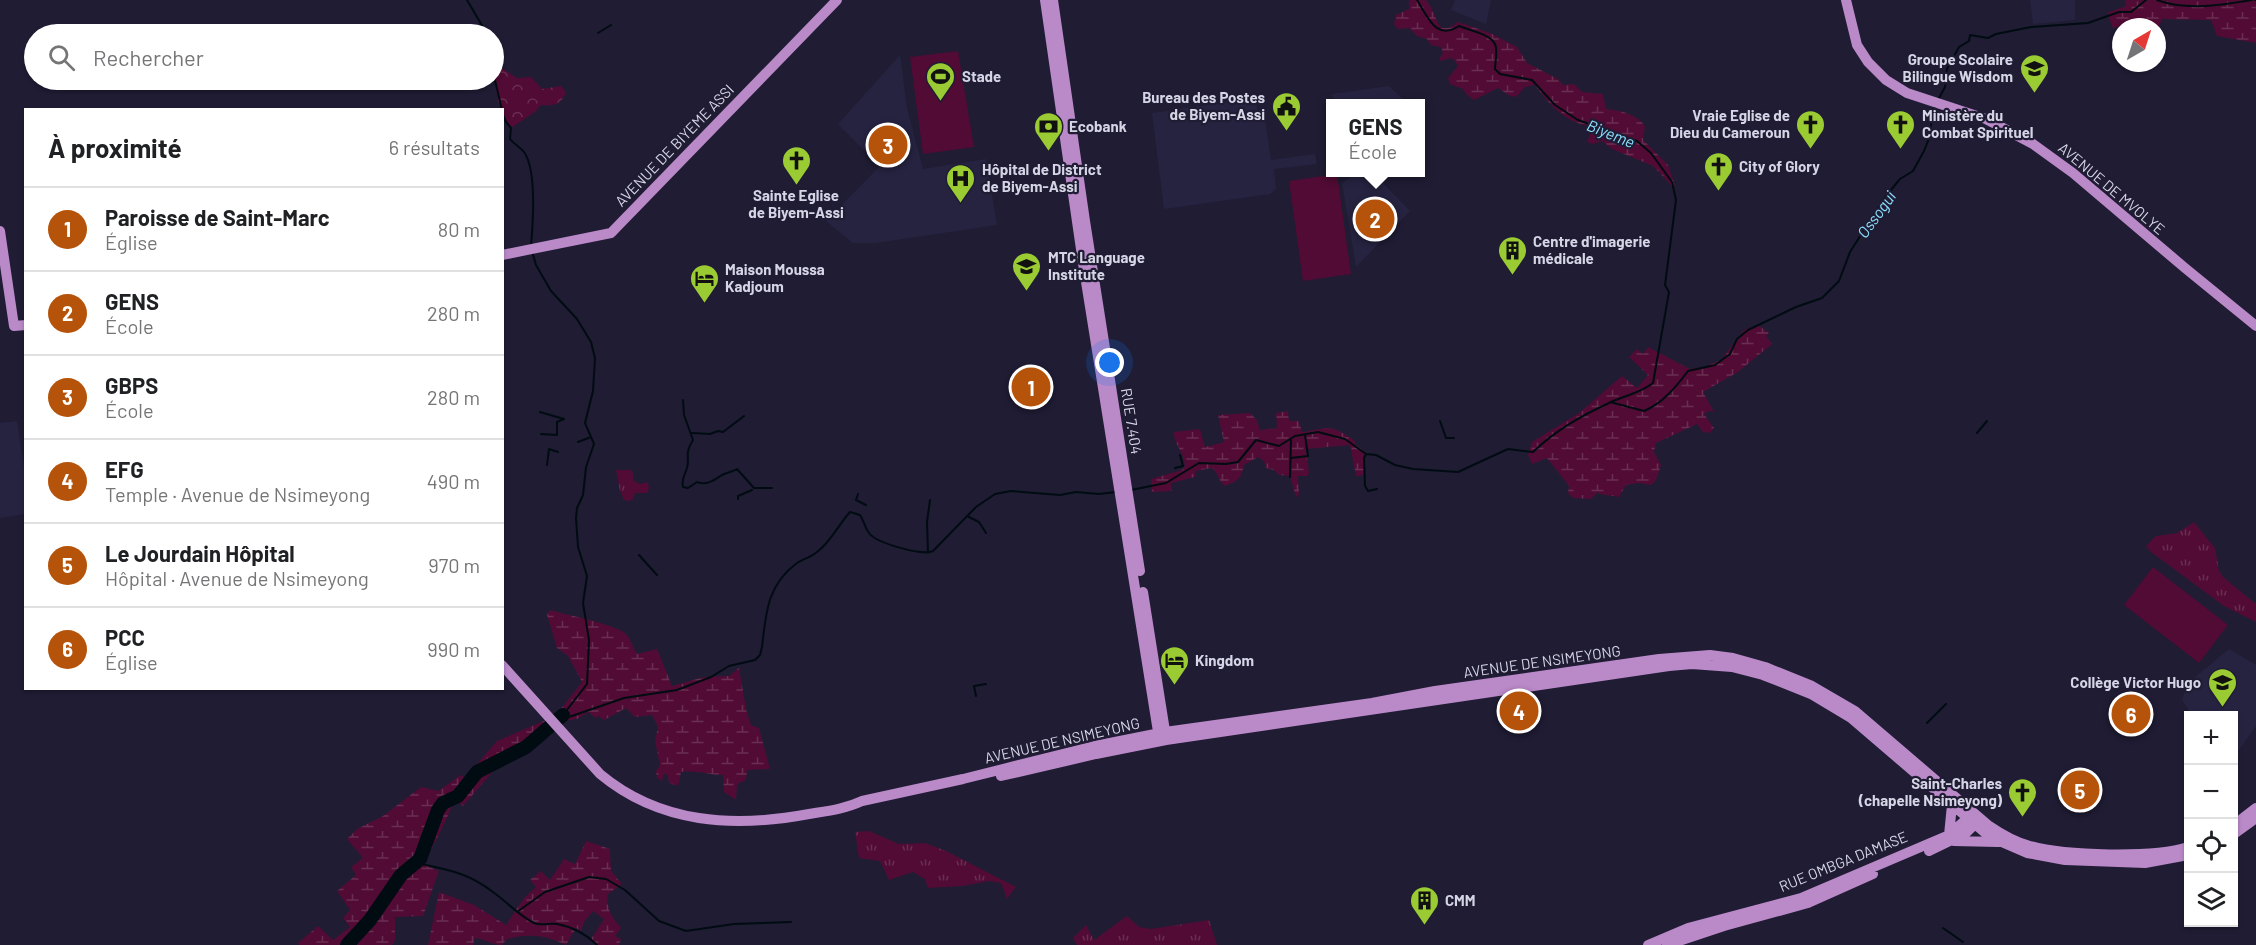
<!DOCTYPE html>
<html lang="fr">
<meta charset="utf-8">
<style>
body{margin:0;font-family:Barlow,sans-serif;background:#f2f2f2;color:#202124}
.controls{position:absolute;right:18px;bottom:18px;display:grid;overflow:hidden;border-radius:0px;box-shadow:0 2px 4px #0004}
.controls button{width:54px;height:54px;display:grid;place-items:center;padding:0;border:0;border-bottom:2px solid #e0e0e0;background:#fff;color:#202124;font:30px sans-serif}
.compass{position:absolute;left:2112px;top:18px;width:54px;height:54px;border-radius:50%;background:#fff;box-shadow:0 2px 4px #0004;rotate:39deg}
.you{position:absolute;left:1110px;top:363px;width:21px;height:21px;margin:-15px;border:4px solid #fff;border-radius:50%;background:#1a73e8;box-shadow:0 0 0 9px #1a73e833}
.badge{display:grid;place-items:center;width:39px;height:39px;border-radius:50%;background:#b45309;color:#fff;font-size:20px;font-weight:700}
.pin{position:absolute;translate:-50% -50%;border:3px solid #fff;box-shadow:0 2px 6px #0006}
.popup{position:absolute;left:1326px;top:99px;width:99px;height:78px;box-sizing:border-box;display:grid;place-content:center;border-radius:0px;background:#fff;filter:drop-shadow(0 2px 4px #0005);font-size:20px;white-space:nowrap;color:#757577}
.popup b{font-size:22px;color:#202124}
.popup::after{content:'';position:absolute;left:50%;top:100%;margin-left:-12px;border:12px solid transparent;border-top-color:#fff}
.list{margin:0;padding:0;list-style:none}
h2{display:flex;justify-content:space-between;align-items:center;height:78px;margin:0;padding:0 24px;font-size:26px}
h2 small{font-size:20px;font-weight:400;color:#757577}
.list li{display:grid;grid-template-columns:39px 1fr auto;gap:18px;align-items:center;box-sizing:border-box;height:84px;padding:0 24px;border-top:2px solid #e0e0e0}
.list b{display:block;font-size:22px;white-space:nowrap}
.list p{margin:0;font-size:20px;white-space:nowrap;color:#757577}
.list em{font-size:20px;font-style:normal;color:#757577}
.icon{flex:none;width:33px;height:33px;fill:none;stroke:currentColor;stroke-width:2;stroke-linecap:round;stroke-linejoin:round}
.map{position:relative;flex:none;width:2256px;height:945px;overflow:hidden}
.search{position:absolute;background:#fff;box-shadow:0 2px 4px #0004;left:24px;top:24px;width:480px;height:66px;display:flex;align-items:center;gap:15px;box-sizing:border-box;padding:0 21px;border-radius:33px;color:#757577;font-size:22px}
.panel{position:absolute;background:#fff;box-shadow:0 2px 4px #0004;left:24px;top:108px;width:480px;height:582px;border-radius:0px}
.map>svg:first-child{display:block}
.built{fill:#262341}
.grass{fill:url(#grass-tufts)}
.forest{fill:url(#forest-crowns)}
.wetland{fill:url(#wetland-marsh)}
.park{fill:#510b34}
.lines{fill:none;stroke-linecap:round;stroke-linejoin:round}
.stream{stroke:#010c12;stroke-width:2}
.river{stroke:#010c12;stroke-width:14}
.major{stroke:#ba89c8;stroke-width:10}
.labels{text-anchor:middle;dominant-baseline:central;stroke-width:4.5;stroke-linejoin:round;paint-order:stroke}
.poi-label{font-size:15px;font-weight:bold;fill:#d6d5e6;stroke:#1f1c34;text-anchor:start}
.street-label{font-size:15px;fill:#d6d5e6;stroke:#1f1c34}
.water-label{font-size:16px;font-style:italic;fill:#8ce1ff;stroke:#1f1c34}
</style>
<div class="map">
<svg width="2256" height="945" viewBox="0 0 2256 945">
<defs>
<pattern id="grass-tufts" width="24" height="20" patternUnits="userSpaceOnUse" patternTransform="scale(1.5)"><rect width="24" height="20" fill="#510b34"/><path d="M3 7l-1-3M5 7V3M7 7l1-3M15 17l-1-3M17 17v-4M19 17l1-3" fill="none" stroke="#692e51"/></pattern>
<pattern id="forest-crowns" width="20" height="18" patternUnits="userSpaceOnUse" patternTransform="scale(1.5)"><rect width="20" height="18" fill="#510b34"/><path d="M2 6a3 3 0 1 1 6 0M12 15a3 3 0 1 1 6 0" fill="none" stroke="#692e51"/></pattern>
<pattern id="wetland-marsh" width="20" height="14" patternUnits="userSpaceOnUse" patternTransform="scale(1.5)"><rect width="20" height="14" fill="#510b34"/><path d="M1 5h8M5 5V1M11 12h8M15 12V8" fill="none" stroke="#692e51"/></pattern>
</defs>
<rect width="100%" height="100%" fill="#1f1c34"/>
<path class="built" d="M1455,0h36l-5,24 -35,-14z
M2030,0h45v20l-42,4z
M900,55l7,53 16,61 63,-10 11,66 -121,18h-23l-27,-22 54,-55 -42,-42z
M1389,86l18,17h-73l-2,-9z
M1255,98l4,21 6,1 6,40 44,-6 2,10 -43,5 2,20 -6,5 -106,15 -12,-96z
M1358,173h15l37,38 -54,56 -14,-84z
M17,421l8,53v40l-25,4v-95z
M2229,649l27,16v61l-22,31v-41l-42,-1 -10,-15 6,-17z"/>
<path class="grass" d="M616,470h16l2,11 6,3 8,-2 1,7 -2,4h-12l-2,6 -4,2 -5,-1 -4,-9z
M2194,522l21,26 4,23 4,6 33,27v18l-32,-16 -73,-54 -5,-6 10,-10 21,-3z
M869,831l30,13 26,-1 21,8 70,36 -9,12 -6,-16 -12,-2 -26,5 -35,2 -3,-9 -12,-7 -24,8 -9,-19 -21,-3 -4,-26z
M1127,916l12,11 12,2 58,-9 8,25h-140l-4,-7 13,-13 8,15z"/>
<path class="forest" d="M494,63l23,15 14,-1 11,12 19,-3 5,6c-5,13 -12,14 -25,13l-6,7 -24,16c-12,-10 -18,-49 -17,-65z"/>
<path class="wetland" d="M1409,0h17c9,10 8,20 16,28h7l9,-6 32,11 27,14 10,16 31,16 5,6 11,-1 8,8 21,2 3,15c16,2 29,4 39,17l-2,14 25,25 7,20 -3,1 -19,-20 -41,-17 -10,-8 -9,3 -6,-2 6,-15c-27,-4 -43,-21 -58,-42l-10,2 -9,10 -6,-1 -12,-8 -24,12 -8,-6 -3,-5 -13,-5 -2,-6 10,-12 -4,-6 -3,-2 -10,3 -2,-2 4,-6 -2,-6 -10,-2 -4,-6 -10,-3 -8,-8 -11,1 -4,-5 2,-9 13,-6z
M2125,0h131v43l-39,-7 -6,-16 -49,-1 -5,13v-5c-16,0 -29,-2 -44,1l-6,-15 19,-7z
M1758,325l11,8 -3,3 6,8 -34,28 -35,20 11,20 -5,-1 -5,3 10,14 -4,5 -7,-1 -6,-8 -41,19 -2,9 7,13 -5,15 -5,5 -13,-2 -12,2 -7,12 -20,-3 -1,-2 -7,7 -18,-1 -5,-5 1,-7 -22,-28 -15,6 -4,-9 4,-13 47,-29 43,-37 15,12 11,-13 -19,-18 8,-8 6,5 5,-7 42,22 14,-2 17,-7 23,-30z
M1288,411l1,10h10l3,11c28,-4 28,-9 53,9l1,4 10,8 -2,5 1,17 -9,1 -6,-31 -44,4 3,24 -2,3h-9l1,18 -3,3 -6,-21 -11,-1 -5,-5 -8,-2 -2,-7 -6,-4 -14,8c-3,14 -6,16 -19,21 -7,-5 -6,-12 -13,-18l-17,3v6l-24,6 1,8 -20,1 -1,-13 31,-9 3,-4c-1,-13 -10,-21 -12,-34l27,-3 5,18 19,-5 -6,-27 32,-2 7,7 3,10 17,-2 -1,-15z
M550,610c17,5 63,14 75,23 5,4 8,15 12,21l20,-5 15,37 32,-9 25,-1 10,-8 7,41 5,16 8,3 11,41 -23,1 -1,10 -9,4 -1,16 -12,-8 -1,-17c-15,0 -27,-5 -42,-3l-3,14 -9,-3 -1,-8 -4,-1 -2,7 -5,-3 -1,-7 4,-6 -5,-24 3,-14 -6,-12 -17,2 -9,-9 -22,12 -6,-4 -2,2 -8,-6 -11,7 -14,2 -6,-7 25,-32 -14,-26 -11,-8 -10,-33z
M546,720l7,10 -17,17 -3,-2 -21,11 -4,-2 -45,52 -7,-6c-6,8 -8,17 -13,26 -6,14 -14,24 -18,39l14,6 -16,45 -28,1v23l-3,5h-93l-1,-2 20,-17 15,14 17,-13 -7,-9 7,-8 -13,-19 19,-16 -5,-8 12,-9 -16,-19 10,-10 26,-13 38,-29 17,4 23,-16 4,3 32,-37z
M586,841l24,8 1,22 11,13 -14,10c-2,16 4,23 13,34l-6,8 6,3 -2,6h-22l-6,-6 13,-20 -11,-8 -9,11 -3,9 -5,-3 -10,17c-19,-10 -38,-12 -59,-6l-5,6c-10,0 -17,-6 -27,-7l-2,7h-45l11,-53 35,13 32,20 18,-27 12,-11 -6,-7 11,-9 9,9 14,-21 11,5z"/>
<path class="park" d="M958,51l16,96 -51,7 -13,-97z
M1337,174l14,100 -48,7 -14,-100z
M2153,567l75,58 -29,38 -75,-58z"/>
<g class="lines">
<path class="stream" d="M467,0l20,34
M2157,0c29,11 65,5 95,0
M2255,0h1
M598,33l13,-8
M494,76l8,34
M1938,100l7,-13 2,-18 12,-22 10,-6 1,-6 18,3 8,-4 35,-7 57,-4 31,-11h12l15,-12
M502,113l4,9 5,6 -1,11c4,5 10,8 14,13 13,18 9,71 7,94
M532,251l4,14 15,26 26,28 14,23 4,16 -2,33 -8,32 9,21 -8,23 -3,28 -6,13 -1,10 2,29 9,29 -4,27 6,37 -2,44 -24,31
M683,400l1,14
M1610,402l34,9c19,-8 32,-24 44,-40l27,-6 15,-11 7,-15 11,-9 48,-23 26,-9 17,-17 11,-29 35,-55 15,-18 13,-8 11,-20 6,-15 2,-22 4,-9
M540,412l24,7 -7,3v13l-16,-1
M684,415l9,25c-9,14 -3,17 -6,28 -2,7 -6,11 -4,19l5,1 9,-6c10,4 17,-2 25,-7 4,-2 10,-3 15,-6l17,19h18
M1440,421l6,17h8
M692,433l18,1 8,-3 5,1 21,-16
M1977,433l10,-12
M1305,435l3,21
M578,442l13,-5
M1366,454l-2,4 1,28 3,5 9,-2
M1291,458l17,-2
M547,465l2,-16 9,3
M1175,468l8,-2 -3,-11
M1290,477l1,-37
M1131,490l35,-7 33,-20 27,1 12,-2 18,-22 23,6 16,-10 23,-4 27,7 21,15 10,1 19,10 18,4 45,3 50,-23 25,3c23,-22 48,-36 76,-49 14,-7 32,-10 44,-20l16,-91 -4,-7 11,-85 -4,-18 -21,-29 -14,-12 -59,-21 -23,-15 -23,-25 -32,-6 -5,-5c0,-7 3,-19 0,-25 -5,-10 -26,-14 -36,-18 -23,15 -31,-9 -42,-26
M858,494l-2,6 10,5
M738,499v-3l14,-6
M967,516l12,6 7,11
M928,553l-1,-31 3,-22
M639,555l18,20
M976,696l-2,-10 12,-2
M563,715l6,2 55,-19 53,-8 34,-13 18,-11 26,-6 5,-5 2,-8c4,-34 5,-62 35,-84 6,-4 14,-6 20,-11 14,-10 21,-27 33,-40l10,3c4,6 5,13 9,18 7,10 53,23 64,18l43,-44 19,-13 16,-3 49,4 16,-3 23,2 17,-2
M1927,723l19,-19
M417,863c31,7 50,9 76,29 14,10 25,23 41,31 7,3 15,0 23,1 16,3 29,10 40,21
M517,912l28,-20 44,-15 17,2 19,11 34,31 27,10 48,-7 57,-2
M1943,928l20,14"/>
<path class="river" d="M347,945l23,-25 31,-45 19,-16 18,-49 5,-7 15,-7 19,-24 49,-25 37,-32"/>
<path class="major" d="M1045,0l38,263 76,475
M1053,0l32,221 55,350
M1846,0l11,45 11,17 18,18 21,13 79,26 47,25 40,29 112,95 71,58
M0,231l14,95 12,-1
M502,255l109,-22 226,-233
M1143,592l22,139
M502,665l98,109c60,50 134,54 209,40 18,-3 36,-5 53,-13l101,-22 132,-33 70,-14 207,-29 63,-12 224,-32 51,-4 23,3 32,9 47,19 43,25 133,114c13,9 27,17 42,21 35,10 124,12 158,1
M1001,776l95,-22 70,-14 503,-74 23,-2 40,3 31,8 48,19 40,24 139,119 37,16 38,7 80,3 43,-8
M2234,825l22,-17
M2234,834l22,-16
M1949,835l3,-30
M1954,841l44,1
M1929,851l37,-18 13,-13
M1648,945l40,-17 113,-30 148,-63 22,-20
M1667,945l57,-19 84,-23 65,-29"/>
</g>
<defs>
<symbol id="school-pin" viewBox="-11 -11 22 30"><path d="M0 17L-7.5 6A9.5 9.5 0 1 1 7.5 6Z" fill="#9bcb33" stroke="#1f1c34"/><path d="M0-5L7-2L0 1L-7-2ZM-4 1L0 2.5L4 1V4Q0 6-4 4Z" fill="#111"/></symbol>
<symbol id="stadium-pin" viewBox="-11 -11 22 30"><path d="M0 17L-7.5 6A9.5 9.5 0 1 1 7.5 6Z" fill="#9bcb33" stroke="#1f1c34"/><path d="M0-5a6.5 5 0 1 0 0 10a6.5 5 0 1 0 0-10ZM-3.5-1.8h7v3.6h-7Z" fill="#111"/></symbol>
<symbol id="civic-pin" viewBox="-11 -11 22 30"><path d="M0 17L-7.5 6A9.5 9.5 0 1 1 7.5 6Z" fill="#9bcb33" stroke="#1f1c34"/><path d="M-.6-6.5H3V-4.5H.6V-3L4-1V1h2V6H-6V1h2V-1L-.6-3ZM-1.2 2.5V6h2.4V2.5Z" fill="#111"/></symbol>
<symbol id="church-pin" viewBox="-11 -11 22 30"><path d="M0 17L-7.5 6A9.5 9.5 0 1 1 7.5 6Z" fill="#9bcb33" stroke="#1f1c34"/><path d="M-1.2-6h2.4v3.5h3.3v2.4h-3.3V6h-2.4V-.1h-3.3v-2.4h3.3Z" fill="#111"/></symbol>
<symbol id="bank-pin" viewBox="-11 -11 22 30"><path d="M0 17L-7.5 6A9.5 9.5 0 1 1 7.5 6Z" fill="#9bcb33" stroke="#1f1c34"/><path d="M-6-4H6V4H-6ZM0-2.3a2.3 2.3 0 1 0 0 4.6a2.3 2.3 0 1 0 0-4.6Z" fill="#111"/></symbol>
<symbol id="hospital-pin" viewBox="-11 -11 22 30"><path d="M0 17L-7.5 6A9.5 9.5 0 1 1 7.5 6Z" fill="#9bcb33" stroke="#1f1c34"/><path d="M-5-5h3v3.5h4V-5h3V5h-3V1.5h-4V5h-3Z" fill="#111"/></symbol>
<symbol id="building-pin" viewBox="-11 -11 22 30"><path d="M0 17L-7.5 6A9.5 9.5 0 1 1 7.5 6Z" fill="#9bcb33" stroke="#1f1c34"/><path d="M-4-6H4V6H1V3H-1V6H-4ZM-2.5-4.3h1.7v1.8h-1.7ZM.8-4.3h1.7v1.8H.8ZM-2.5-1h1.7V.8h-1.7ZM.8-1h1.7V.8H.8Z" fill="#111"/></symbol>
<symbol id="hotel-pin" viewBox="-11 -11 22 30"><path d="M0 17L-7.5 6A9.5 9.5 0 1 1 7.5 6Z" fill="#9bcb33" stroke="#1f1c34"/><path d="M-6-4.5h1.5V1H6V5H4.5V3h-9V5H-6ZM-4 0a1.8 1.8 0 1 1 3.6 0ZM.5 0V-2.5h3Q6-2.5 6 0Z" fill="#111"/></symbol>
</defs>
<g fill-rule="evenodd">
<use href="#school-pin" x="2018" y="52" width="33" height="45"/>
<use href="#stadium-pin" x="924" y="60" width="33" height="45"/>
<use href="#civic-pin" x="1270" y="90" width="33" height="45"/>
<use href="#church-pin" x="1794" y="108" width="33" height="45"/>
<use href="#church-pin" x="1884" y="108" width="33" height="45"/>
<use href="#bank-pin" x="1032" y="110" width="33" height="45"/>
<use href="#church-pin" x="780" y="144" width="33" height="45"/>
<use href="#church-pin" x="1702" y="150" width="33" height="45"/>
<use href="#hospital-pin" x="944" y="162" width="33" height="45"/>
<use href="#building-pin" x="1496" y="234" width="33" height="45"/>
<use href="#school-pin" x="1010" y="250" width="33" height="45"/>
<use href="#hotel-pin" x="688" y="262" width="33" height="45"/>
<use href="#hotel-pin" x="1158" y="644" width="33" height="45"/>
<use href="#school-pin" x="2206" y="666" width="33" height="45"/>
<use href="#church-pin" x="2006" y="776" width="33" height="45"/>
<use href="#building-pin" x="1408" y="884" width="33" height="45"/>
</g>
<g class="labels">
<g class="poi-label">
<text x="2013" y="59" text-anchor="end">Groupe Scolaire<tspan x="2013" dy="17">Bilingue Wisdom</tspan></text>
<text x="962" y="76">Stade</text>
<text x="1265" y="97" text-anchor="end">Bureau des Postes<tspan x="1265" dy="17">de Biyem-Assi</tspan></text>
<text x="1790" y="115" text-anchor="end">Vraie Eglise de<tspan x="1790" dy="17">Dieu du Cameroun</tspan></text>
<text x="1922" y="115">Ministère du<tspan x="1922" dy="17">Combat Spirituel</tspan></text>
<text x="1069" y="126">Ecobank</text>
<text x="1739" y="166">City of Glory</text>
<text x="982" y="169">Hôpital de District<tspan x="982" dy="17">de Biyem-Assi</tspan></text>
<text x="796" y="195" text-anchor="middle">Sainte Eglise<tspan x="796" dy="17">de Biyem-Assi</tspan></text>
<text x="1533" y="241">Centre d'imagerie<tspan x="1533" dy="17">médicale</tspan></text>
<text x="1048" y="257">MTC Language<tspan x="1048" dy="17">Institute</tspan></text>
<text x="725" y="269">Maison Moussa<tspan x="725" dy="17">Kadjoum</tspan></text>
<text x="1195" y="660">Kingdom</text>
<text x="2201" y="682" text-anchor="end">Collège Victor Hugo</text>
<text x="2002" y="783" text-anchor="end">Saint-Charles<tspan x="2002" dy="17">(chapelle Nsimeyong)</tspan></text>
<text x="1445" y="900">CMM</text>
</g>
<g class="street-label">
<text transform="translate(674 145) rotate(-46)">AVENUE DE BIYEME ASSI</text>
<text transform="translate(2112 188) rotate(40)">AVENUE DE MVOLYE</text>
<text transform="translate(1132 421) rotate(81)">RUE 7.404</text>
<text transform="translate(1542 661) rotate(-8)">AVENUE DE NSIMEYONG</text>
<text transform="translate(1062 740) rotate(-13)">AVENUE DE NSIMEYONG</text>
<text transform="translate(1843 861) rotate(-22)">RUE OMBGA DAMASE</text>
</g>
<g class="water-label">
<text transform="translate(1611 133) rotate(22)">Biyeme</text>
<text transform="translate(1876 214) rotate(-54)">Ossogui</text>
</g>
</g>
</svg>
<div class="controls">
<button>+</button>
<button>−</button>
<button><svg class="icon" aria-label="locate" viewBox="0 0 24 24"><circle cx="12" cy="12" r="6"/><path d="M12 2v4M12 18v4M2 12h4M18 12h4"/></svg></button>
<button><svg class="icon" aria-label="layers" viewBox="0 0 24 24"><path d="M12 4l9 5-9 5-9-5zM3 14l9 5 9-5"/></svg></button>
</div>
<svg class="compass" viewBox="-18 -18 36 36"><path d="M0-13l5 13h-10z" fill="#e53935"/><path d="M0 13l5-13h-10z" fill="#757577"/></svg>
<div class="you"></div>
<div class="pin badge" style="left:1031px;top:387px">1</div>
<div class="pin badge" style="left:1375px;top:219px">2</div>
<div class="popup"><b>GENS</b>École</div>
<div class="pin badge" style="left:888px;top:145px">3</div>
<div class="pin badge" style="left:1519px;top:711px">4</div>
<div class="pin badge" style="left:2080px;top:790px">5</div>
<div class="pin badge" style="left:2131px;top:714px">6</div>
<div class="search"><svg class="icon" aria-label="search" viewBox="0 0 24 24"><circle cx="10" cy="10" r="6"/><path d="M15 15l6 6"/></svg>Rechercher</div>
<section class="panel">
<h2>À proximité<small>6 résultats</small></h2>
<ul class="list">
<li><span class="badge">1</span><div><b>Paroisse de Saint-Marc</b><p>Église</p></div><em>80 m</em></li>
<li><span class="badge">2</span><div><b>GENS</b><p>École</p></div><em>280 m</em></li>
<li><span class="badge">3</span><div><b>GBPS</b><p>École</p></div><em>280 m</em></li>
<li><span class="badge">4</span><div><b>EFG</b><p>Temple · Avenue de Nsimeyong</p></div><em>490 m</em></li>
<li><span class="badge">5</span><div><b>Le Jourdain Hôpital</b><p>Hôpital · Avenue de Nsimeyong</p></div><em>970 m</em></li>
<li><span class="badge">6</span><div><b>PCC</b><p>Église</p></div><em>990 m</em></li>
</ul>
</section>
</div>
